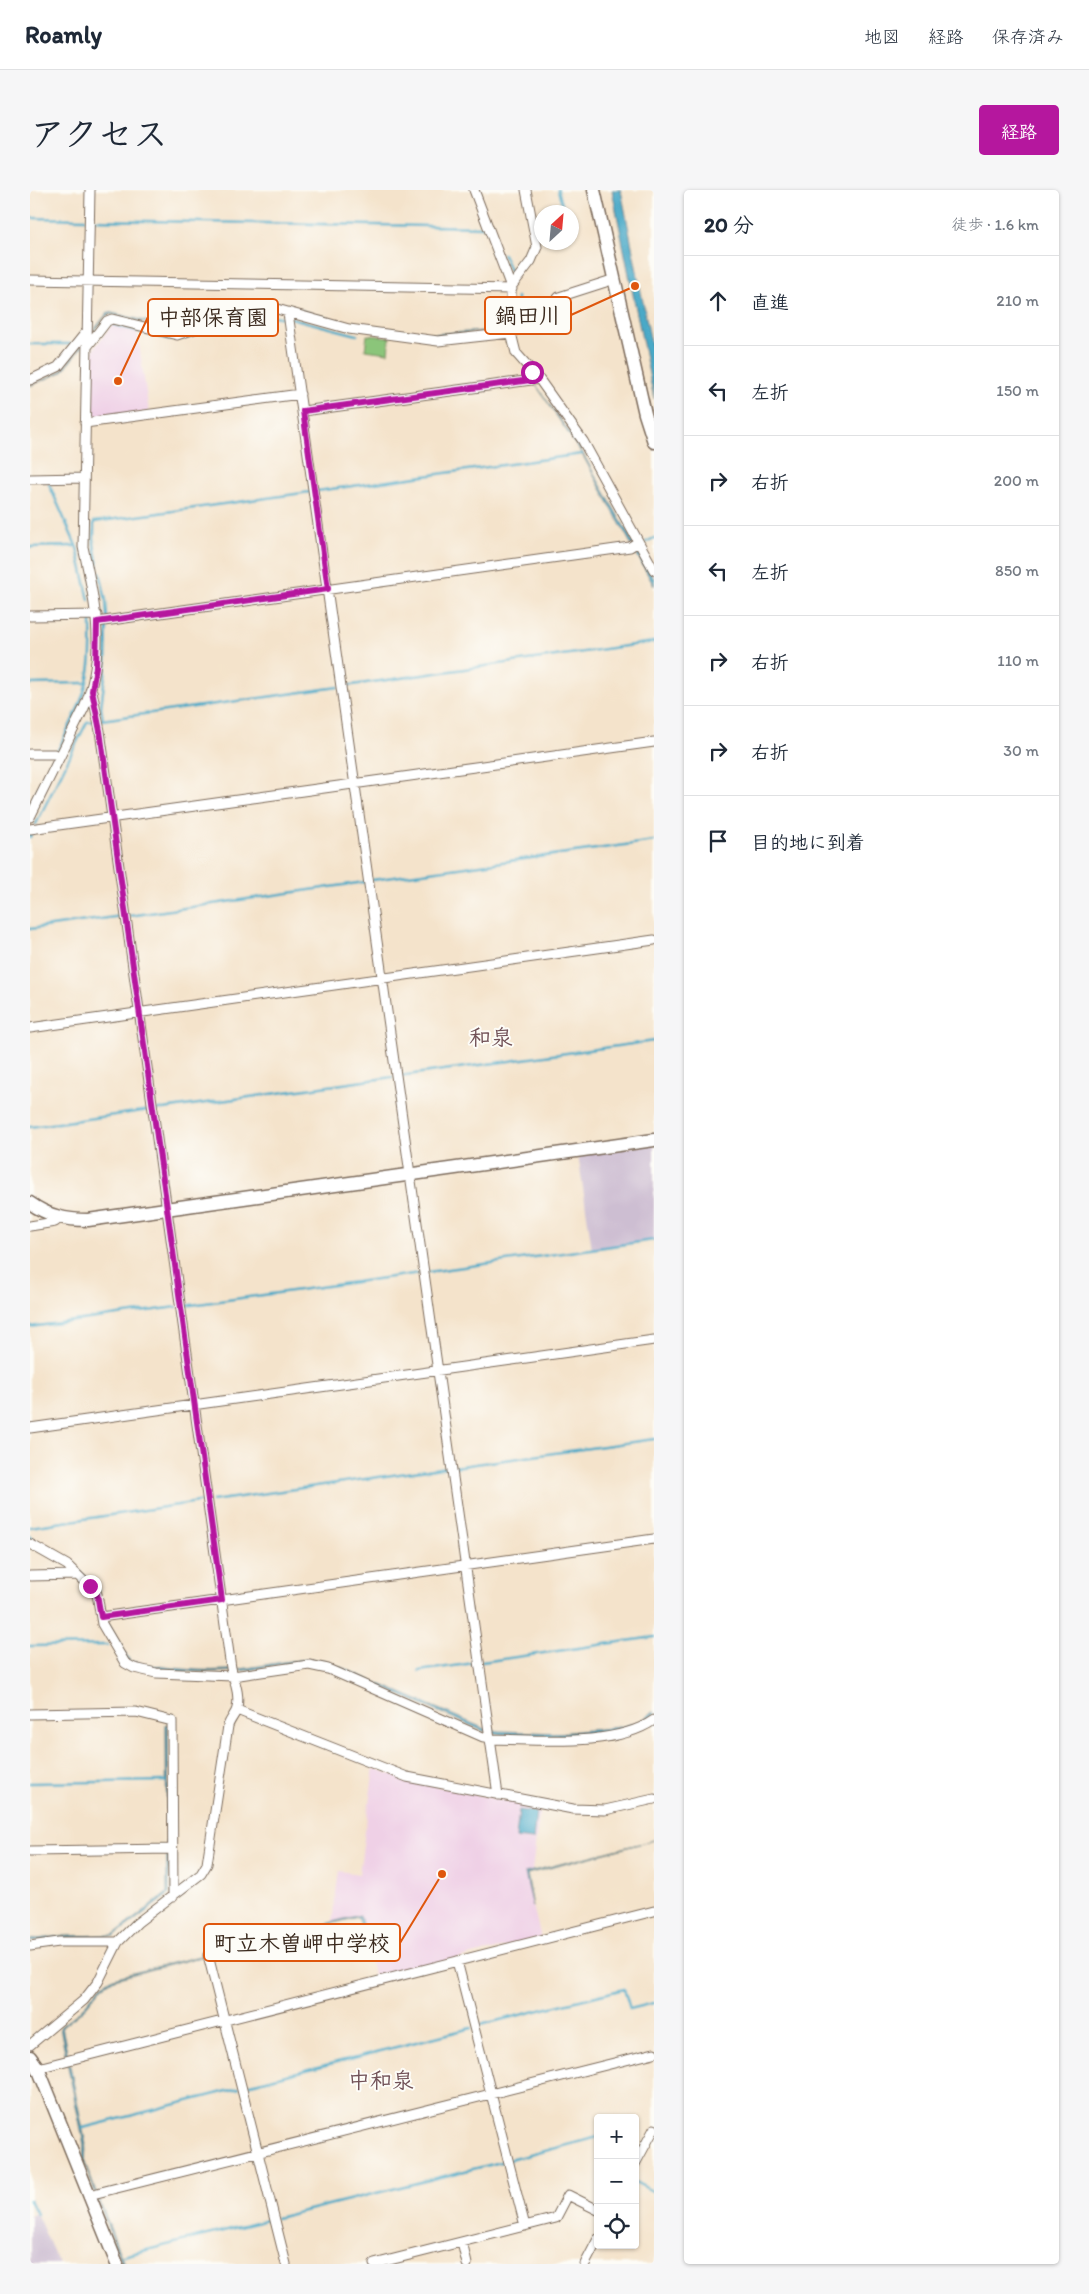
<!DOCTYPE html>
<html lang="ja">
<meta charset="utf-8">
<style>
body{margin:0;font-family:Itim,"Klee One",sans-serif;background:#f6f6f7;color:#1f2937}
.controls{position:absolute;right:15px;bottom:15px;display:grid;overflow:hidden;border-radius:5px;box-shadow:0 1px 4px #0004}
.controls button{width:45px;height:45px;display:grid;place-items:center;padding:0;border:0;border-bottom:1px solid #e0e1e3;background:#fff;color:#1f2937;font:25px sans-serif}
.compass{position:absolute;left:504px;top:15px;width:45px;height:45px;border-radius:50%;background:#fff;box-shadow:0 1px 4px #0004;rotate:26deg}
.stop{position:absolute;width:15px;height:15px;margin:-11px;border:4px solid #b5179e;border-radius:50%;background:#fff}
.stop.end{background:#b5179e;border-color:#fff;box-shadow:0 1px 5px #0008}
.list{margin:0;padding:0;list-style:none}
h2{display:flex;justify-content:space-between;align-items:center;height:65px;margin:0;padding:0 20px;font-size:21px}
h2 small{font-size:16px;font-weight:400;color:#747a83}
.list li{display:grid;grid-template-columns:32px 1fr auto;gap:15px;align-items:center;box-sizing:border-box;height:90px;padding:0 20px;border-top:1px solid #e0e1e3}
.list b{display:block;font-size:19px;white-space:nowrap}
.list em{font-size:16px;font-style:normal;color:#747a83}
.icon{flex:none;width:28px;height:28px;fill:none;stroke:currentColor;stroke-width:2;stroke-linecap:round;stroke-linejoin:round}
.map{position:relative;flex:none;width:624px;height:2074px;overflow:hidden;border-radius:5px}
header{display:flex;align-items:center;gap:30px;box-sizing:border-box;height:70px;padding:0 25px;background:#fff;border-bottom:1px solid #e0e1e3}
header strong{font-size:24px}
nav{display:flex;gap:28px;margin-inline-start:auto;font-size:18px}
.intro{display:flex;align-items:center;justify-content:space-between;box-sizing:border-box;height:120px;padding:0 30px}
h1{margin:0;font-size:35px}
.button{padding:12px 22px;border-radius:5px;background:#b5179e;color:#fff;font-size:18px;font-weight:700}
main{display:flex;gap:30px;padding:0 30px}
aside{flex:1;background:#fff;border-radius:5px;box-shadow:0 1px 4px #0004}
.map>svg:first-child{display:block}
.built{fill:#efd0e6}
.industrial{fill:#cdbed2}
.green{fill:#8bc57a;stroke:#63784c}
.water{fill:#48a9c7;stroke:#426a72}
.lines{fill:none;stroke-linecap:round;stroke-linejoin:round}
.stream{stroke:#48a9c7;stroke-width:2.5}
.street-casing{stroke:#7c6b5b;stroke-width:11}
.secondary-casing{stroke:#7c6b5b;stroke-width:15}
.street{stroke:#fff;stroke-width:9}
.secondary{stroke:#fff;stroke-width:12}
.route{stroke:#b5179e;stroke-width:6}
.labels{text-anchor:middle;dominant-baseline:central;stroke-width:4;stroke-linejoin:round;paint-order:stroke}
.neighbourhood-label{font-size:22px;font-weight:bold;fill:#715157;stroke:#fdfcf7}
.leader{fill:none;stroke:#df570d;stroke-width:2}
.callout-dot{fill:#df570d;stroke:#fdfcf7;stroke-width:2}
.callout{fill:#fdfcf7;stroke:#df570d;stroke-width:2}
.callout-label{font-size:22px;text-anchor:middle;font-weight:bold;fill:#3b2a1e}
</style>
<header>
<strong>Roamly</strong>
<nav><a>地図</a><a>経路</a><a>保存済み</a></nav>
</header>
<div class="intro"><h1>アクセス</h1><a class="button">経路</a></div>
<main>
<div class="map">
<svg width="624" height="2074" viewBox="0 0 624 2074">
<rect width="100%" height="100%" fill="#fdfcf7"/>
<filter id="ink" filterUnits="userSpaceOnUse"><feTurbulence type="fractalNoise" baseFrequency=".02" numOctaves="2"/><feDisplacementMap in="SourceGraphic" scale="10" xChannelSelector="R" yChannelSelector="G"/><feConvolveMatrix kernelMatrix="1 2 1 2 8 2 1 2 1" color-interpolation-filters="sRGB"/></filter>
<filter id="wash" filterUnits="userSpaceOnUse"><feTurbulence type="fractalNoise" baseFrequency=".0096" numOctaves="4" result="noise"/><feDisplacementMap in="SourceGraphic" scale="20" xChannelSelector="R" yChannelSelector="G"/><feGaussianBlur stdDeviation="1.12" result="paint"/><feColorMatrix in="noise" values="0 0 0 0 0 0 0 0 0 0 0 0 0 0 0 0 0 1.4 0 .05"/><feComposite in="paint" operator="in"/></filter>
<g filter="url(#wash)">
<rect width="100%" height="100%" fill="#f4e3cb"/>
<path class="built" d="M82,135l25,6 12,81 -56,7v-69z
M344,1578l32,12 134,28 -8,63 -7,2 16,65 -167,41 -14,-64 -28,7 7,-51 20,3z"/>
<path class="industrial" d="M624,954v96l-62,9 -14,-95z
M6,2023l23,51h-29v-49z"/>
<path class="green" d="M337,145l23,2 -2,16 -23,-3z"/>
<path class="water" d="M582,0h9l33,168v41z
M229,111l16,1 75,22 80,10 74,-4 -73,6 -82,-11 -74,-21 -99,26 -66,-16 -5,3 -43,55 -32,14 31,-15 47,-59 68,16z
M506,195l42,60 76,134v7l-72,-132z
M75,1431h2l23,40c34,7 74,12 109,8 27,-3 57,-12 85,-9l159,68 16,3 59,2 62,-6 21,-6 13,-10v3c-25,25 -128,24 -162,19l-9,-2 -159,-69c-28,-4 -58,7 -87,9 -26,2 -88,2 -110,-11z
M136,1534h2l1,170 -55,42 -51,2 -33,4v-2l31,-4 52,-1 54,-42z
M489,1620l17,2 -3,28 -17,-2z
M624,1650l-127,34 6,33 -8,-34z
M330,1725l7,31 -9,-29 -244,62 -13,9 -20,24 -19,15 24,118 -1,18 39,101h-2l-39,-104 1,-15 -24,-118 20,-16 20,-24 13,-9z"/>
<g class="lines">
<path class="stream" d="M528,0l6,22
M0,28l55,1
M63,30l392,7
M473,64l9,21
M261,128l66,17
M487,133v-26
M84,135l54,14 18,-1 73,-24 27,4
M0,154h40
M19,294l28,64 12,52
M287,301l265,-37
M616,352l8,-4
M0,357l44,-1
M68,376l-4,-22v-22l216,-30
M70,382l6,29 1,16
M0,494l54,-1
M315,496l309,-44
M71,530l237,-33
M73,530l-2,-13 5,-39 1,-44
M27,562c13,-27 30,-57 33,-87 2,-15 1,-31 1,-47
M0,615l24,-48
M6,634l51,-102 7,-1
M0,647l1,-3
M342,690l282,-39
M99,726l236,-34
M0,739l92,-13
M370,886l254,-35
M126,920l237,-33
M0,937l120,-17
M398,1082l226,-32
M154,1116l236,-33
M0,1137l147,-20
M424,1277l200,-28
M182,1311l236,-34
M0,1337l175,-26
M0,1346l5,6
M25,1363l16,10 27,27
M0,1456l78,-1
M452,1472l172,-25
M389,1481l55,-8
M0,1593l137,-2
M446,1836l148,-37 6,20 24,-6
M213,1896l228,-58
M53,1938l156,-40
M480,1970l88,-23
M605,1992l19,10
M0,2010l7,14
M246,2028l229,-57
M93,2066l148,-37"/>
</g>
</g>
<g filter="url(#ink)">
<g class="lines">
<defs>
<path id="street" d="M444,0l37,97
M496,0l11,57 -6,14 -20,26v46l5,20 23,26 44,62 71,129
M0,90l482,9
M258,123l210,1482
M57,157l20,-26 5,-2 65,16 77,-27 12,-2 83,23 89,12 73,-8 27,-13 21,-23 56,-18
M0,190l28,-13 29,-36
M273,221l236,-32
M55,233l215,-29
M0,289l54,-1
M0,426l67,-1
M67,432l533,-75 8,-5
M0,564h24l6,2
M0,627l54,-109c23,-53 11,-108 -1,-161l7,-357
M0,639l624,-87
M0,838l624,-88
M0,1036l25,-4 5,-4
M0,1238l624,-88
M0,1354l37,21 30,29 5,30 23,39 9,5 22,5 77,3 76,-11 19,4 155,68h6
M0,1386l47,-1
M71,1427l553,-78
M207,1520l170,67 166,32 32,1 49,-11
M0,1524l106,-2 36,9 1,176
M459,1549c48,0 125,9 165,-19
M0,1661l142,-2
M0,1756l29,-4h59
M178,1765l78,309
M427,1771l68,265
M0,1855l54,-45 14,-18 20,-40 19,-19 64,-49 6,-10 21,-138c2,-7 8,-12 9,-18 3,-15 -3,-27 -6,-40l-131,-937 -8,-40
M8,1878l616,-157
M605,1974l19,-35
M59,2005l565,-142
M432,2052l5,22
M344,2074l182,-46 12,-23 30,15
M555,2074l13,-25"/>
<path id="secondary" d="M564,0l51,224 9,28
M0,1013c18,13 36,17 58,17l566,-80
M0,1867l8,11 79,196"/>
</defs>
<use href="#street" class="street-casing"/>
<use href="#secondary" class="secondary-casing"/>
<use href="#street" class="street"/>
<use href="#secondary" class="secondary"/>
</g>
</g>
<g class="lines" filter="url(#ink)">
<path class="route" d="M60,1396l7,8 4,23 121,-17 -122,-869 -8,-40 4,-24 1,-45 231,-33 -25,-178 235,-32 -6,-7"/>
</g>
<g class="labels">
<g class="neighbourhood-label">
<text x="461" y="847">和泉</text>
<text x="351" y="1890">中和泉</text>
</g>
</g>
<path class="leader" d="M605 96L541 125M88 191L118 127M412 1684L370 1753"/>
<g class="callout-dot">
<circle cx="605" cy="96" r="5"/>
<circle cx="88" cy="191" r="5"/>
<circle cx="412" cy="1684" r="5"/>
</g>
<g class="callout">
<rect x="455" y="107" width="86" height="37" rx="5"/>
<rect x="118" y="109" width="130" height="37" rx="5"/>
<rect x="174" y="1734" width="196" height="37" rx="5"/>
</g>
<g class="callout-label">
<text x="498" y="133">鍋田川</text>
<text x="183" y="135">中部保育園</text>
<text x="272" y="1761">町立木曽岬中学校</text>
</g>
</svg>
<div class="controls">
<button>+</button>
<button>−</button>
<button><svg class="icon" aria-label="locate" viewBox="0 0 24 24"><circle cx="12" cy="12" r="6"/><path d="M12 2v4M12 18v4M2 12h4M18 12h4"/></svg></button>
</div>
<svg class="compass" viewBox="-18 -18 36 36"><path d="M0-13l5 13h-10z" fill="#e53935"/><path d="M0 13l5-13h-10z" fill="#747a83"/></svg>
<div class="stop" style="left:502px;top:182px"></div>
<div class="stop end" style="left:60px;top:1396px"></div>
</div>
<aside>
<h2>20 分<small>徒歩 · 1.6 km</small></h2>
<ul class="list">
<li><svg class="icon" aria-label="ahead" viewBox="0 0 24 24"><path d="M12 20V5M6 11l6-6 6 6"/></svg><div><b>直進</b></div><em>210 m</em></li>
<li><svg class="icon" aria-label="left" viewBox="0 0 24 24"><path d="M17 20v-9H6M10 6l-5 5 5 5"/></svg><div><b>左折</b></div><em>150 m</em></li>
<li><svg class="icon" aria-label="right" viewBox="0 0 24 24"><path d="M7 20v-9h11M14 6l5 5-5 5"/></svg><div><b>右折</b></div><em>200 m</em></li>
<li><svg class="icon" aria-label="left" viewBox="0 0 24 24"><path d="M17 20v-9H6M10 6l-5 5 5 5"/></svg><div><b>左折</b></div><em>850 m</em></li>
<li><svg class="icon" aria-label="right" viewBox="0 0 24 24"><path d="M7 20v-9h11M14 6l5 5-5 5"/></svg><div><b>右折</b></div><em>110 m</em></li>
<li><svg class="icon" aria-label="right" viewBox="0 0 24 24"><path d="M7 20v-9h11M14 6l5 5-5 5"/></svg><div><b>右折</b></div><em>30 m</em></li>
<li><svg class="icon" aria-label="arrive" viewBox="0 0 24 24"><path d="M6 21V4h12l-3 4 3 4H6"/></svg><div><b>目的地に到着</b></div></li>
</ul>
</aside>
</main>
